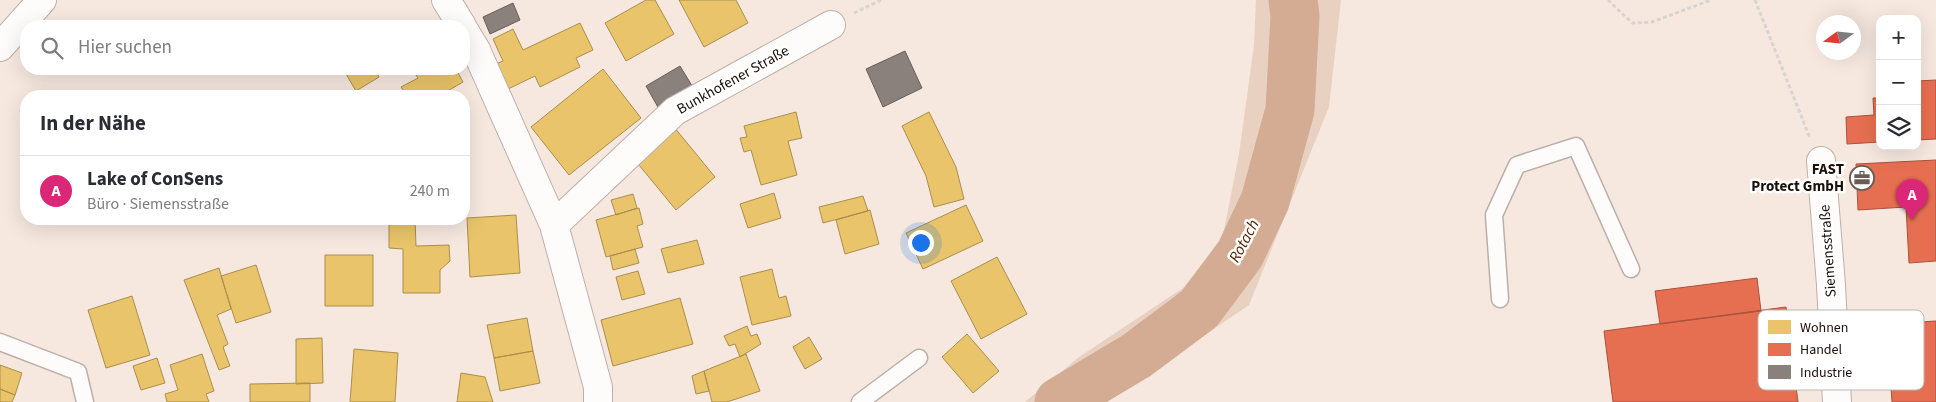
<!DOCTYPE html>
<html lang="de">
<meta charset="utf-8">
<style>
body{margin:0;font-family:"Source Sans 3",sans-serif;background:#f7f7f7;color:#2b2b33}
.controls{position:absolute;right:15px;top:15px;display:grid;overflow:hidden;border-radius:10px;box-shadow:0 5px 20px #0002}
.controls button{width:45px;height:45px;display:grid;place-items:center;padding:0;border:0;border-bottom:1px solid #e1e1e2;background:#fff;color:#2b2b33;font:25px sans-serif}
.compass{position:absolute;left:1816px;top:15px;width:45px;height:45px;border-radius:50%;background:#fff;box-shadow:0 5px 20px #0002;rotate:255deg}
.you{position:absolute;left:920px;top:242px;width:18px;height:18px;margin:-12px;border:4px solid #fff;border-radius:50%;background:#1a73e8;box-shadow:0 0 0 8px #1a73e833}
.badge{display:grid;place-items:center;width:32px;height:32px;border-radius:50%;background:#db2777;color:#fff;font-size:16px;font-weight:700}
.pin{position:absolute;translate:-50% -41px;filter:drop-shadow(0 1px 2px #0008)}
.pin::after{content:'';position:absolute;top:26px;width:18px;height:15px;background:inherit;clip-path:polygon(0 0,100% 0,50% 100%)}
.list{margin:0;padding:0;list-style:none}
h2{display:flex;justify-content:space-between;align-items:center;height:65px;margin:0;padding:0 20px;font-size:21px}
h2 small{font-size:16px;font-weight:400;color:#7c7c81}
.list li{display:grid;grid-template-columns:32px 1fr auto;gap:15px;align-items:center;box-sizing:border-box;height:70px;padding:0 20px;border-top:1px solid #e1e1e2}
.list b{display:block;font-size:19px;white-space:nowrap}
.list p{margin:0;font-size:16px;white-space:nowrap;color:#7c7c81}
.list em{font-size:16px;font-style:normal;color:#7c7c81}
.icon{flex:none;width:28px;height:28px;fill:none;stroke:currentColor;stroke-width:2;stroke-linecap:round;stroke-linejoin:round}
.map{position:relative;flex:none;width:1936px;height:402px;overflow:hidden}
.search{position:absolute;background:#fff;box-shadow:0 5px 20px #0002;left:20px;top:20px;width:450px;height:55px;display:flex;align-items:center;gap:12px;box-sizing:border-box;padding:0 18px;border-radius:20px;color:#7c7c81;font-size:19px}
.panel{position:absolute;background:#fff;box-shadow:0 5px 20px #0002;left:20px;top:90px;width:450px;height:135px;border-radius:20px}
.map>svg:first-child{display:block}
.green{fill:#e9d1c2}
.homes{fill:#e9c46a;stroke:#ab8e4d}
.shops{fill:#e76f51;stroke:#aa523c}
.industry{fill:#8a817c;stroke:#695f5a}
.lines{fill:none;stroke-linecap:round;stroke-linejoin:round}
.river{stroke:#d3ac93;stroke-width:49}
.service-casing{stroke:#bbb0a9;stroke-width:19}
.minor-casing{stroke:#bbb0a9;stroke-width:30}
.path{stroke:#d8d4d1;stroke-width:3;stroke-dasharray:4 2.5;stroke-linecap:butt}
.service{stroke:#fefcfa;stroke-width:16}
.minor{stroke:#fefcfa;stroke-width:28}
.labels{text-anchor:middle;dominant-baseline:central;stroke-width:5;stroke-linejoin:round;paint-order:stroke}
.street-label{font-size:15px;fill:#1b100a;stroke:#fff}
.poi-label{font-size:15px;font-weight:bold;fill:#1b100a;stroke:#fff;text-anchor:end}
.water-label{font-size:16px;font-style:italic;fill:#522300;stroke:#fff}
.key{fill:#fff;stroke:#bbb7b6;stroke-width:1}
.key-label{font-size:14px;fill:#1b100a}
</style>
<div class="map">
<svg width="1936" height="402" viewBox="0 0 1936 402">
<rect width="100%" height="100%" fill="#f6e8df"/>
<path class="green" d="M1256,0h85l-12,107 -80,198 -142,97h-82l54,-45 104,-69 39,-48 17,-86 15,-109z"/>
<path class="homes" d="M646,0h9l19,34 -48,27 -21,-38z
M679,0h57l12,23 -44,24z
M580,23l13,27 -17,8 4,9 -40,20 -5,-11 -27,13 -12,-25 7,-3 -10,-22 20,-10 10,21z
M343,69h32l4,8 -23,14z
M416,69h40l7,13 -24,14h-32l-6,-9 17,-9 -5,-7z
M603,69l38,49 -72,57 -38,-48z
M796,112l6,26 -14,3 9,34 -36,10 -10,-35 -7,2 -4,-14 7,-1 -3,-11z
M929,112l27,55 8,32 -30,8 -8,-31 -24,-50z
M674,127l41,50 -39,33 -42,-51z
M774,193l7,25 -33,10 -8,-24z
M633,194l4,14 -21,7 -5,-15z
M863,196l5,15 -45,12 -4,-16z
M966,205l17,36 -60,28 -17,-36z
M639,208l4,16 -6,2 6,21 -37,10 -10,-37z
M870,210l9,34 -34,10 -9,-34z
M516,215l4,58 -50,4 -3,-59z
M396,219h19l1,27 33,-1 1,16 -10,9v23h-37v-44l-14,-1v-28z
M697,240l7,24 -36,9 -7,-24z
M635,249l4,14 -26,7 -3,-14z
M325,255h48v51h-48z
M997,257l30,57 -46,25 -30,-58z
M256,265l15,47 -35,11 -15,-47z
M219,268l12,41 -14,6 11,29 -5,3 7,19 -11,4 -35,-90z
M772,269l7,29 7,-2 5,20 -39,9 -12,-48z
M638,271l7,23 -23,6 -6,-23z
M132,296l18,59 -44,13 -18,-58z
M680,298l13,46 -80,22 -12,-46z
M527,318l6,33 -39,7 -7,-33z
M747,326l4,10 6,-2 4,10 -21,13 -5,-13 -6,2 -5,-10z
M967,334l32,37 -26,22 -31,-36z
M809,337l13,22 -17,10 -12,-22z
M322,338l1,45 -27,1v-45z
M354,349l44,4 -3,49h-45z
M533,351l7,32 -40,8 -6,-33z
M202,354l12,37 -8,3 3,8h-42l-2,-8 13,-4 -8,-25z
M746,354l14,37 -33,11h-15l-8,-31z
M157,358l8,25 -24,7 -8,-24z
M0,365l22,8 -7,22 -15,-6z
M704,371l5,20 -13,3 -4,-18z
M461,373l24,4 8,25h-36z
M310,383v19h-60v-18z
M0,389l15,6 -3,7h-12z"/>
<path class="shops" d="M1936,80v59l-19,1v-59z
M1873,98h7v44l-33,2 -1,-27 28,-2z
M1936,160v101l-27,2 -3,-56 -48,3 -2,-46z
M1757,278l4,33 -101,13 -5,-33z
M1786,307l12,95h-185l-9,-71z
M1936,321v81h-44l-1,-14h-5l-1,-21 5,-1 -4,-42z"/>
<path class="industry" d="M513,3l7,17 -30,14 -7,-17z
M905,51l17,37 -39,19 -17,-38z
M680,66l14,23 -35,20 -13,-23z"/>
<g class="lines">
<path class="river" d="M1059,402l77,-46 63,-47 41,-55 25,-53 25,-91 5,-94 -2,-16"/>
<defs>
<path id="service" d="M1500,299l-6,-84 23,-50 59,-19 55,123
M0,342l78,30 7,30
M860,402l59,-44"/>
<path id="minor" d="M446,0l16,26
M464,30l12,20 78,175 44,162v15
M0,47l42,-47
M1821,161l10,124 6,117
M554,225l121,-114 156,-86"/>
</defs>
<use href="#service" class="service-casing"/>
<use href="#minor" class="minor-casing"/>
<path class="path" d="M1608,0l24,23 20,-1 59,-22
M1755,0l55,138
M854,13l27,-13"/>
<use href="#service" class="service"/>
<use href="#minor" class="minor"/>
</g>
<defs>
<symbol id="office-ring" viewBox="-11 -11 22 22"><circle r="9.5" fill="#fff" stroke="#685c55" stroke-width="1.5"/><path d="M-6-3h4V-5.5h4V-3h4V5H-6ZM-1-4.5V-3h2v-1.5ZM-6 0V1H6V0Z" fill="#685c55"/></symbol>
</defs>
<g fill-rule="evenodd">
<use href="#office-ring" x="1848" y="164" width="28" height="28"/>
</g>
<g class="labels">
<g class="street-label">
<text transform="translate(733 80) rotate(-29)">Bunkhofener Straße</text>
<text transform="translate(1828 251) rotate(-94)">Siemensstraße</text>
</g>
<g class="poi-label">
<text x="1844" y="169">FAST<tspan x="1844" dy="17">Protect GmbH</tspan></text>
</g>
<g class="water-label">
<text transform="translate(1244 241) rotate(-62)">Rotach</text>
</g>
</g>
<rect x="1758" y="310" width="166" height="80" rx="8" class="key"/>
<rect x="1768" y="320" width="23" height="14" fill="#e9c46a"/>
<rect x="1768" y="343" width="23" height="13" fill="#e76f51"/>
<rect x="1768" y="365" width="23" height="14" fill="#8a817c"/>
<g class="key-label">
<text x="1800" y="332">Wohnen</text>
<text x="1800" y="354">Handel</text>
<text x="1800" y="377">Industrie</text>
</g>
</svg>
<div class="controls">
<button>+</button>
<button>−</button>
<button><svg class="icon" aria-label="layers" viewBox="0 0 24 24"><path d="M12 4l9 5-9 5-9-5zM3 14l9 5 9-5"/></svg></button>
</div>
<svg class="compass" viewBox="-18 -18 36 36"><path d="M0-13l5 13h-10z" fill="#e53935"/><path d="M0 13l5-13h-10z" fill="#7c7c81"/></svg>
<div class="you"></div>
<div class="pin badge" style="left:1912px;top:220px">A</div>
<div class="search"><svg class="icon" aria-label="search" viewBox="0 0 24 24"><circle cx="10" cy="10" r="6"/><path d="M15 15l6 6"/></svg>Hier suchen</div>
<section class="panel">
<h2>In der Nähe<small></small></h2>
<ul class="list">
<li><span class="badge">A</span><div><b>Lake of ConSens</b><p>Büro · Siemensstraße</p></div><em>240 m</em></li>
</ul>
</section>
</div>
